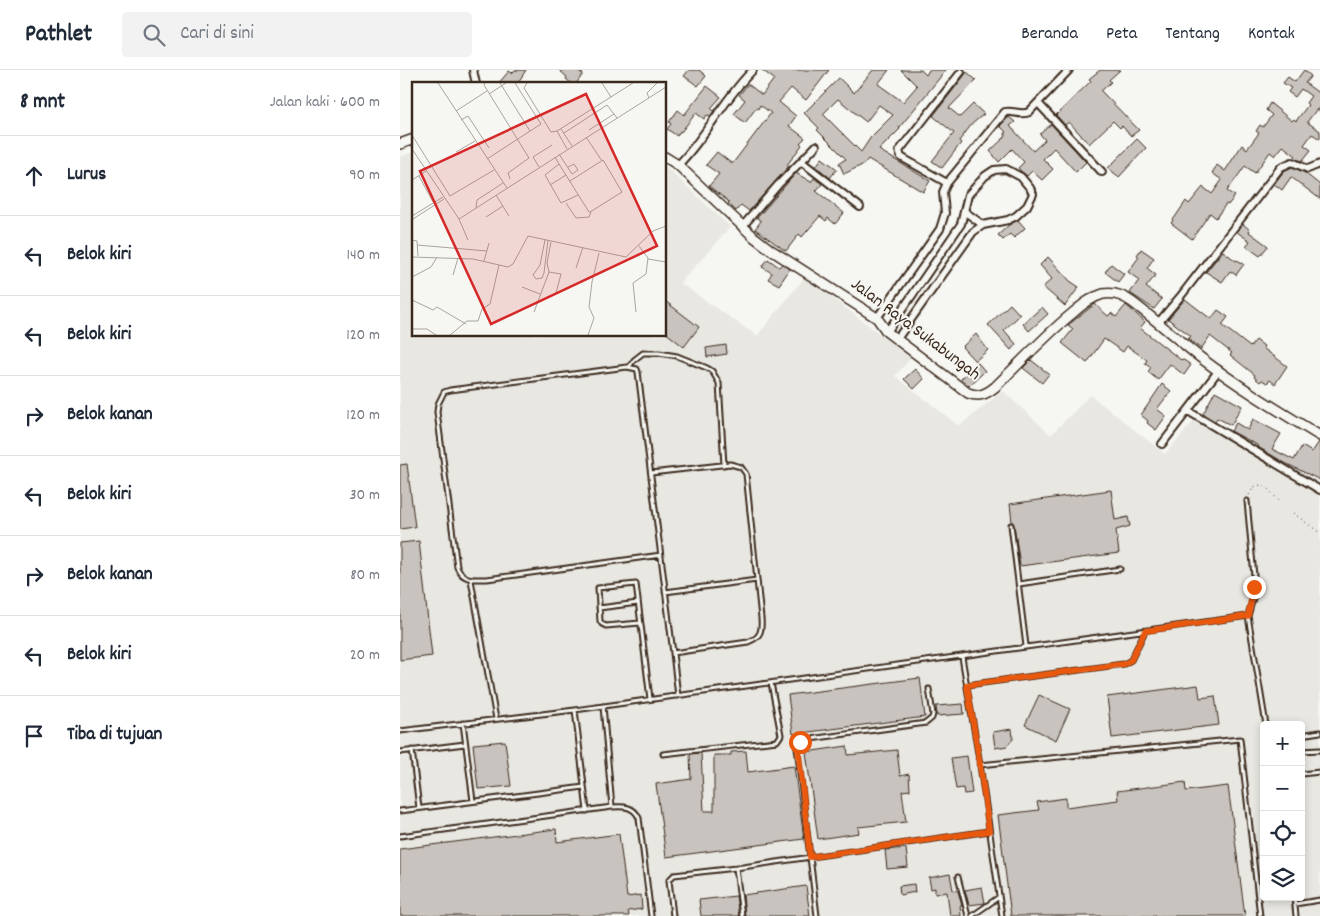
<!DOCTYPE html>
<html lang="id">
<meta charset="utf-8">
<style>
body{margin:0;font-family:Dekko,sans-serif;background:#f2f2f3;color:#1f2937}
.controls{position:absolute;right:15px;bottom:15px;display:grid;overflow:hidden;border-radius:5px;box-shadow:0 2px 8px #0003}
.controls button{width:45px;height:45px;display:grid;place-items:center;padding:0;border:0;border-bottom:1px solid #e0e1e3;background:#fff;color:#1f2937;font:25px sans-serif}
.stop{position:absolute;width:15px;height:15px;margin:-11px;border:4px solid #ea580c;border-radius:50%;background:#fff}
.stop.end{background:#ea580c;border-color:#fff;box-shadow:0 1px 5px #0008}
.list{margin:0;padding:0;list-style:none}
h2{display:flex;justify-content:space-between;align-items:center;height:65px;margin:0;padding:0 20px;font-size:21px}
h2 small{font-size:16px;font-weight:400;color:#747a83}
.list li{display:grid;grid-template-columns:32px 1fr auto;gap:15px;align-items:center;box-sizing:border-box;height:80px;padding:0 20px;border-top:1px solid #e0e1e3}
.list b{display:block;font-size:19px;white-space:nowrap}
.list em{font-size:16px;font-style:normal;color:#747a83}
.icon{flex:none;width:28px;height:28px;fill:none;stroke:currentColor;stroke-width:2;stroke-linecap:round;stroke-linejoin:round}
.map{position:relative;flex:none;width:920px;height:846px;overflow:hidden}
header{display:flex;align-items:center;gap:30px;box-sizing:border-box;height:70px;padding:0 25px;background:#fff;border-bottom:1px solid #e0e1e3}
header strong{font-size:24px}
nav{display:flex;gap:28px;margin-inline-start:auto;font-size:18px}
.search{width:350px;height:45px;background:#f2f2f3;display:flex;align-items:center;gap:12px;box-sizing:border-box;padding:0 18px;border-radius:5px;color:#747a83;font-size:19px}
main{display:flex}
aside{flex:1;background:#fff}
.map>svg:first-child{display:block}
.built{fill:#e8e7e2;fill-rule:evenodd}
.building{fill:#c8c3be;stroke:#3b2a1e;fill-rule:evenodd}
.lines{fill:none;stroke-linecap:round;stroke-linejoin:round}
.service-casing{stroke:#3b2a1e;stroke-width:7}
.minor-casing{stroke:#3b2a1e;stroke-width:10}
.tertiary-casing{stroke:#3b2a1e;stroke-width:12}
.path{stroke:#3b2a1e;stroke-width:1;stroke-dasharray:1 4;stroke-linecap:butt}
.service{stroke:#f6f6f2;stroke-width:3}
.minor{stroke:#f6f6f2;stroke-width:6}
.tertiary{stroke:#f6f6f2;stroke-width:9}
.route{stroke:#ea580c;stroke-width:6}
.labels{text-anchor:middle;dominant-baseline:central;stroke-width:4;stroke-linejoin:round;paint-order:stroke}
.street-label{font-size:18px;fill:#3b2a1e;stroke:#f6f6f2}
.inset-road{fill:none;stroke:#aba49d;stroke-width:1}
.view{fill:#d62828;fill-opacity:0.15;stroke:#d62828;stroke-width:2.5}
.inset-edge{fill:none;stroke:#3b2a1e;stroke-width:2.5}
</style>
<header>
<strong>Pathlet</strong>
<div class="search"><svg class="icon" aria-label="search" viewBox="0 0 24 24"><circle cx="10" cy="10" r="6"/><path d="M15 15l6 6"/></svg>Cari di sini</div>
<nav><a>Beranda</a><a>Peta</a><a>Tentang</a><a>Kontak</a></nav>
</header>
<main>
<aside>
<h2>8 mnt<small>Jalan kaki · 600 m</small></h2>
<ul class="list">
<li><svg class="icon" aria-label="ahead" viewBox="0 0 24 24"><path d="M12 20V5M6 11l6-6 6 6"/></svg><div><b>Lurus</b></div><em>90 m</em></li>
<li><svg class="icon" aria-label="left" viewBox="0 0 24 24"><path d="M17 20v-9H6M10 6l-5 5 5 5"/></svg><div><b>Belok kiri</b></div><em>140 m</em></li>
<li><svg class="icon" aria-label="left" viewBox="0 0 24 24"><path d="M17 20v-9H6M10 6l-5 5 5 5"/></svg><div><b>Belok kiri</b></div><em>120 m</em></li>
<li><svg class="icon" aria-label="right" viewBox="0 0 24 24"><path d="M7 20v-9h11M14 6l5 5-5 5"/></svg><div><b>Belok kanan</b></div><em>120 m</em></li>
<li><svg class="icon" aria-label="left" viewBox="0 0 24 24"><path d="M17 20v-9H6M10 6l-5 5 5 5"/></svg><div><b>Belok kiri</b></div><em>30 m</em></li>
<li><svg class="icon" aria-label="right" viewBox="0 0 24 24"><path d="M7 20v-9h11M14 6l5 5-5 5"/></svg><div><b>Belok kanan</b></div><em>80 m</em></li>
<li><svg class="icon" aria-label="left" viewBox="0 0 24 24"><path d="M17 20v-9H6M10 6l-5 5 5 5"/></svg><div><b>Belok kiri</b></div><em>20 m</em></li>
<li><svg class="icon" aria-label="arrive" viewBox="0 0 24 24"><path d="M6 21V4h12l-3 4 3 4H6"/></svg><div><b>Tiba di tujuan</b></div></li>
</ul>
</aside>
<div class="map">
<svg width="920" height="846" viewBox="0 0 920 846">
<rect width="100%" height="100%" fill="#f6f6f2"/>
<filter id="ink" filterUnits="userSpaceOnUse"><feTurbulence type="fractalNoise" baseFrequency=".02" numOctaves="2"/><feDisplacementMap in="SourceGraphic" scale="10" xChannelSelector="R" yChannelSelector="G"/><feConvolveMatrix kernelMatrix="1 2 1 2 8 2 1 2 1" color-interpolation-filters="sRGB"/></filter>
<g filter="url(#ink)">
<path class="built" d="M14,82v183h251v-169l65,61 -50,56 77,53 48,-59 106,81 -16,18 64,50 44,-35 48,44 39,-40 75,59 36,-41 119,69v434h-920v-759zM864,655h37v172h-37z"/>
<path class="building" d="M115,0h11l-9,14h-19l11,-13 3,2z
M159,0h18l6,4 -7,10h-4l-6,-5 1,-2z
M289,0h10l7,6 -8,10 -14,-10z
M362,0h67l-23,30 -15,-12 -12,14 17,14 -7,10 16,12 -5,5 2,2 -15,20 2,1 -40,45 -8,-6 -5,6 -8,-8 1,-1 -20,-16 10,-12 -13,-9 11,-13 14,11h2l38,-50 -11,-8 -2,4 -2,-1 -11,15 -11,-9 11,-14 -6,-5 9,-11 14,11 12,-16z
M473,0h16l-11,14 25,18 14,-16 -16,-16h20l5,5 3,-5h17l-47,58 1,1 -21,21 51,31 -7,11 -55,-33 -4,5 -20,10 -5,-11 7,-4 -29,-29 2,-2 -15,-15 35,-35 15,15zM438,29l28,23 13,-17 14,10 -22,22 -10,15 -38,-38z
M700,0h20l-11,10 2,2 -10,9 38,39 -8,6 -9,-10 -2,2 -7,-7 -24,23 -20,-22 -4,3 -9,-10 35,-34 -2,-2z
M904,0l7,6 -6,7 15,11v17l-3,-2 -10,13 13,9v8l-8,-5 -8,11 7,5 -9,11 -8,-3 2,-2 -13,-10 -8,10 -5,-4 -15,21 -10,-7 -18,25 8,5 -7,9 -2,-1 -10,14 -6,-5 -18,26 -21,-16 15,-22 3,3 14,-17 9,7 10,-14 -10,-7 5,-8 8,6 17,-26 5,4 12,-16 -3,-2 4,-6 3,2 9,-12 -6,-5 4,-7 22,18 2,-2 2,2 12,-16 -2,-2 5,-7 -10,-7 -6,8 -7,-5 3,-4 -8,-5 5,-6 7,5z
M567,2l9,8 -27,28 11,9 13,-13 11,10 -12,10 -13,17 2,2 -19,25 -10,-7 22,-28 -21,-17z
M307,16l14,11 -10,11 3,3 -4,5 -3,-1 -3,4 -8,-6 -15,19 -1,-1 -3,5 -10,-7 4,-5 -2,-2 9,-12 6,5z
M609,47l6,5 -5,4 23,25 12,-11 -5,-6 11,-10 35,38 -10,10 -22,-24 -11,11 10,10 -11,11 -10,-9 -5,5 -5,-4 -4,-4 6,-6 -12,-13 -13,13 -9,-11 16,-15 -2,-3 2,-1 -6,-6z
M737,69l9,9 -27,29 -11,-9z
M422,88l15,11 -7,9 -14,-12z
M892,97l13,6 15,12v14l-29,-22 -9,13 -8,-6 10,-13z
M396,103l15,9 3,-4 8,6 -6,7 28,22 -9,11 -7,-6 -2,3 -6,-5 -18,21 -3,-3 -13,17 -31,-22 6,-8 -4,-3z
M618,150l7,8 -11,10 -4,-4 -7,6 -5,-5 11,-10z
M843,154l7,6 -1,2 19,14 -8,10 -14,-10 4,-5 -13,-9z
M741,179l13,9 -7,10 9,7 -10,12 16,12 -8,10 -24,-16 9,-13 -11,-8 11,-15 -2,-2z
M823,181l13,10 1,-1 7,4 -8,11 -6,-4 -8,11 -16,-10z
M648,187l22,24 9,6 -14,19 -22,-19 9,-8 -12,-14z
M368,189l11,8 3,-3 8,5 -11,16 -11,-6 4,-6 -10,-6z
M711,194l13,10 -6,8 -13,-10z
M785,229l26,20 7,-9 10,7 -6,8 28,22 6,-7 8,6 -1,2 24,18 -12,18 -5,-4 -3,3 -5,-3 -2,2 -6,-5 1,-2 -25,-20 2,-2 -22,-17 -9,13 -13,-10 3,-3 -23,-17z
M265,231l34,26 -15,20 -19,-15z
M610,234l10,11 -16,15 12,14 -5,6 -23,-25z
M695,234l13,12 3,-3 5,4 10,-12 19,17 -5,6 41,32 1,-1 9,6 -7,10 -14,-11 -12,16 -10,-8 3,-5 -6,-4 2,-3 -20,-14 -4,6 -19,-13 -17,24 -25,-20 11,-14 -5,-4z
M642,237l6,7 -19,17 -6,-7z
M576,264l12,16 -13,11 -13,-14z
M326,275l1,9 -20,3 -1,-9z
M631,290l18,14 -7,9 -19,-15z
M578,293l7,8 -16,15 -8,-7z
M515,299l9,10 -10,10 -10,-10z
M762,314l9,7 -14,18 9,7 -10,14 -9,-7 1,-2 -7,-6z
M815,321l27,15 -11,19 -14,-7 -2,3 -12,-7z
M853,349l28,15 -9,15 22,11 8,-14 10,6 7,-10h1v38l-35,-17 -27,-16 1,-1 -28,-15 5,-8 12,7z
M7,394l8,63 -15,2v-64z
M711,420l4,30 13,-3 2,9 -14,4 3,23 -99,13 -6,-41 -2,-3 -2,-18z
M19,471l13,115 -32,4v-117z
M520,608l5,39 -132,17 -5,-39z
M798,615l2,13 15,-2 4,29 -107,13 -5,-41z
M639,625l31,14 -14,31 -31,-15z
M563,634l1,10 -27,2 -1,-10z
M612,659l1,10 -6,7 -12,2 -2,-16z
M105,671l6,45 -33,3 -5,-45z
M447,676l1,9 49,-5 3,26 9,-2 1,16 -8,1 4,31 -48,5 1,6 -41,6 -12,-87z
M346,681l2,21 46,-6 10,73 -138,18 -10,-73 35,-5 -1,-25 11,-1 3,58h10v-56h17v-3z
M567,686l5,37 -8,1 -1,-6 -7,1 -5,-31z
M785,712l1,9 42,-5 17,130h-234l-13,-101 41,-5 -2,-8 29,-4v9l52,-7 -1,-9z
M156,759l1,13 62,-8 8,63 14,-2 1,14 -14,2 1,5h-229v-67z
M506,778l2,19 -21,2 -2,-19z
M550,804l3,16 5,1 4,15h-2l1,10h-11l-3,-24 -12,2v-6l-4,1 -2,-11z
M514,814l1,8 -15,3 -1,-9z
M406,816l4,30h-65l-2,-21z
M582,817l3,16 -16,2 -4,-15z
M336,826l3,20h-38l-2,-16z"/>
<g class="lines">
<defs>
<path id="service" d="M229,297l5,-7 9,-7h16l18,3 30,12 5,3 7,12 5,82
M251,403l79,-9 11,3 5,7 15,144c1,13 0,19 -13,24l-75,11
M847,431l7,75 -1,22 -5,18 18,109
M611,455l15,121
M261,485l-174,24c-14,0 -24,2 -30,-12l-20,-155 1,-8 6,-12 6,-2 177,-23 10,2 1,3 35,281 5,43
M71,510l25,139
M619,514l101,-15
M265,522l92,-12
M199,538l39,-5
M240,553l-34,3 -4,-2 -2,-3 -2,-33 38,-4 14,115
M562,587l18,108 22,151
M567,615l157,-21 7,-4 14,-29
M203,636l9,101c11,-1 22,-1 27,11l12,98
M175,640l12,101
M63,653l10,78
M0,661l175,-21 673,-94
M901,665l19,-3
M12,680l7,58
M901,681l19,-1
M0,682l65,-8
M263,684l114,-13 4,-6 -10,-52
M580,695l260,-26 20,177
M901,704l19,-2
M0,741l184,-24
M0,766l212,-29
M336,798l6,48
M558,807l10,39
M894,827l2,19
M895,834l25,-4
M273,846l-4,-36 5,-5 62,-7 253,-37
M417,846l-20,-169 6,-7 123,-17 6,-5 1,-4 -4,-25
M572,846l27,-19"/>
<path id="minor" d="M73,0l3,14
M638,33l64,69
M402,92l58,45
M278,95c29,-29 46,-67 75,-95
M547,113l-46,-26 -2,-6 62,-79
M564,141l19,14
M342,157l36,-42 38,-39
M477,248l63,-89 5,-16 -2,-21 4,-9 58,-71c8,-2 16,4 24,0l40,-42
M759,252l21,-25 101,-130 11,-5 16,7 12,-5
M487,262l74,-108 7,-29 17,-19 9,-6 12,-1 15,8 9,11 3,6 -6,12 -11,10 -8,4 -25,5 -10,7 -76,107
M788,341l132,79
M762,374l57,-74"/>
<path id="tertiary" d="M0,74l14,-5
M265,87l13,8 76,72 17,13 106,68 10,14 81,61c11,4 17,2 27,-6 24,-23 47,-48 73,-70 11,-9 21,-19 35,-23 11,-2 21,2 29,8 24,18 46,38 69,56 38,29 78,53 119,78"/>
</defs>
<use href="#service" class="service-casing"/>
<use href="#minor" class="minor-casing"/>
<use href="#tertiary" class="tertiary-casing"/>
<path class="path" d="M849,425l5,-8 4,-2 7,1 20,21 35,26"/>
<use href="#service" class="service"/>
<use href="#minor" class="minor"/>
<use href="#tertiary" class="tertiary"/>
</g>
</g>
<g class="lines" filter="url(#ink)">
<path class="route" d="M400,672l-2,5 12,110 179,-26 -9,-66 -13,-80 157,-21 7,-4 14,-29 103,-15 6,-29"/>
</g>
<g class="labels">
<g class="street-label">
<text transform="translate(515 260) rotate(37)">Jalan Raya Sukabungah</text>
</g>
</g>
<g transform="translate(12 12)">
<rect width="254" height="254" fill="#f6f6f2"/>
<path class="inset-road" d="M26,1l69,105M73,1l-1,2 45,73 -21,15 2,6M88,1l30,48M115,1l-3,5 27,44 6,-1 10,18M190,1l9,14M77,12l17,-11M237,16l-2,-5 10,-10M44,29l31,-20M49,38l7,-4 21,32M149,47l11,17M177,48l25,-16M145,49l76,-48M152,51l43,-28 10,13M0,53l38,61 44,-26M174,55l16,24M0,67l47,70 9,21M44,70l19,-11M147,72l13,20 6,-4 -4,-6 -6,3M143,75l4,7 30,48h1l32,-20 -19,-32 -33,21M75,77l54,-35 -26,-41M147,82l-14,11 16,28 17,-8M127,85l-6,-10 19,-12M7,94l14,26M0,98l14,-9M138,103l16,-10M84,113l13,21M154,121l10,15 13,-1 2,-5M64,126l1,-8 26,-17M0,134l31,-19M74,135l17,-11M1,137l31,-20M47,137l207,-132M0,158l5,1 1,15M133,158l-5,25 -7,10 3,4 6,-1 2,-5 4,-33M5,163l70,6M0,175l61,2 35,8 5,-3 15,-28 98,21 27,-26 13,-5M236,177l18,3M72,179l5,-18M164,186l7,-21M137,190l12,2 -5,19M41,193l5,-17M0,195l19,-10 6,-10M110,205l18,7M0,218l21,10 4,-3 29,17M122,230l15,-40 -2,-9 4,-21M224,230l-3,-29 13,-9 2,-16 -9,-12M0,247h15l9,6M38,253l17,-14h11l4,-12 8,-5 9,-39M176,253l6,-17 -5,-11 3,-25 7,-29"/>
<path class="view" d="M174,12l71,152 -166,78 -71,-153z"/>
<rect width="254" height="254" class="inset-edge"/>
</g>
</svg>
<div class="controls">
<button>+</button>
<button>−</button>
<button><svg class="icon" aria-label="locate" viewBox="0 0 24 24"><circle cx="12" cy="12" r="6"/><path d="M12 2v4M12 18v4M2 12h4M18 12h4"/></svg></button>
<button><svg class="icon" aria-label="layers" viewBox="0 0 24 24"><path d="M12 4l9 5-9 5-9-5zM3 14l9 5 9-5"/></svg></button>
</div>
<div class="stop" style="left:400px;top:672px"></div>
<div class="stop end" style="left:854px;top:517px"></div>
</div>
</main>
